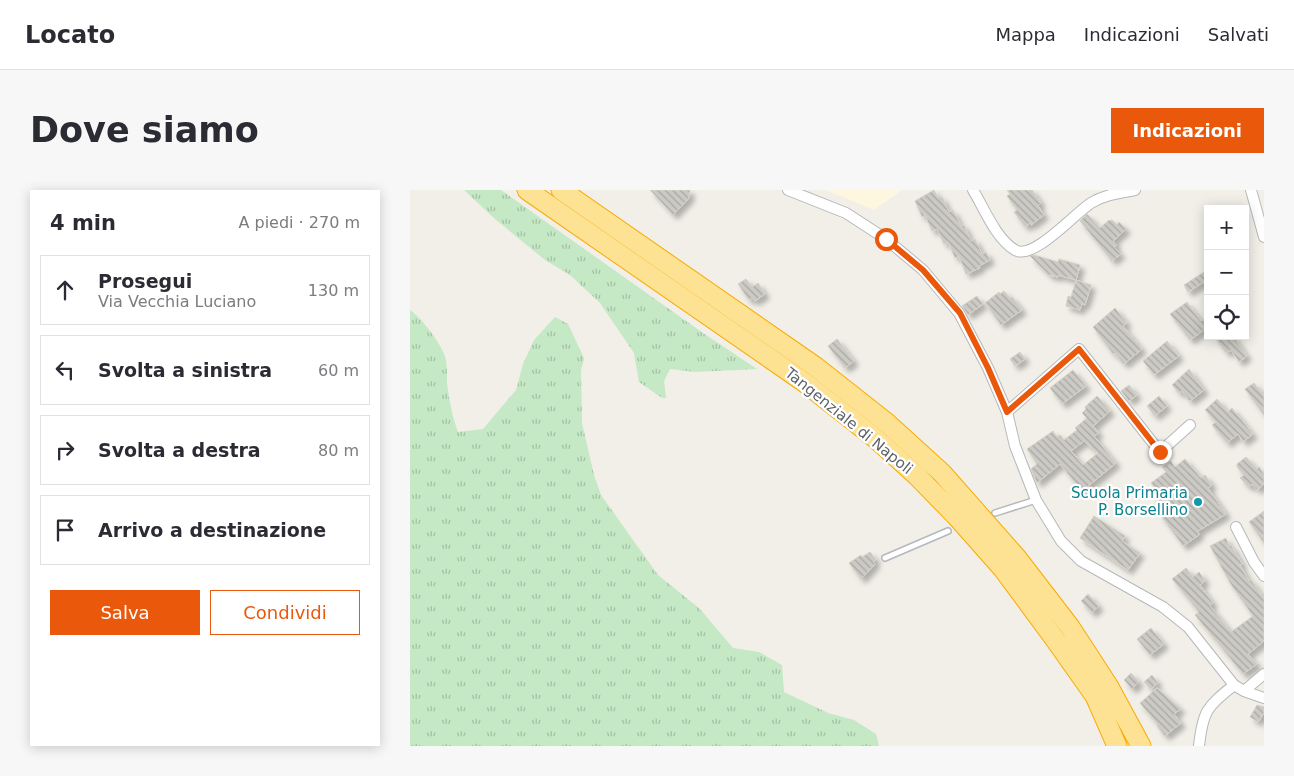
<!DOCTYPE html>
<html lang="it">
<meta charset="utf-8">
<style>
body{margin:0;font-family:"DejaVu Sans",sans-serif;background:#f7f7f7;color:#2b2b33}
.controls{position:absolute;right:15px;top:15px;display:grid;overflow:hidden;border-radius:0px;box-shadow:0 2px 12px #0003}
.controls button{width:45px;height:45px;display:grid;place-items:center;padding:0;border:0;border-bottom:1px solid #e1e1e2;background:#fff;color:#2b2b33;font:25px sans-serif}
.stop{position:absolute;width:15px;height:15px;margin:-11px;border:4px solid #ea580c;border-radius:50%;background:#fff}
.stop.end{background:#ea580c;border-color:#fff;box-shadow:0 1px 5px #0008}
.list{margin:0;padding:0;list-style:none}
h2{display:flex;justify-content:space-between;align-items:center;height:65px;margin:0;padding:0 20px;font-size:21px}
h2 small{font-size:16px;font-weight:400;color:#7c7c81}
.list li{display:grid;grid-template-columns:32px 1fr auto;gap:15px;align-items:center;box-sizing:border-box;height:70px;margin:0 10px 10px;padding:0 10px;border:1px solid #e1e1e2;border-radius:0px}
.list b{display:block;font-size:19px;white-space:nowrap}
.list p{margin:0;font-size:16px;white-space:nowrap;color:#7c7c81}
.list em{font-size:16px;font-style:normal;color:#7c7c81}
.actions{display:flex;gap:10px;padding:15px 20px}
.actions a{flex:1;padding:11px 0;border:1px solid #ea580c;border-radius:0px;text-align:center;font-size:18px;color:#ea580c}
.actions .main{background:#ea580c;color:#fff}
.icon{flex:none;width:28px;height:28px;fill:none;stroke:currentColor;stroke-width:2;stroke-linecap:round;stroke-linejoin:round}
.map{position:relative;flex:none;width:854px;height:556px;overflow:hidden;border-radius:0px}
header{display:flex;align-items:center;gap:30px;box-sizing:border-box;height:70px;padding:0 25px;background:#fff;border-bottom:1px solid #e1e1e2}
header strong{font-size:24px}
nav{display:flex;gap:28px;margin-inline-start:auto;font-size:18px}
.intro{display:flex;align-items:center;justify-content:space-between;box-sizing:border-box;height:120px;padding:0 30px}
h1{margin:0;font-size:35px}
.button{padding:12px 22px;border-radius:0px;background:#ea580c;color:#fff;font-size:18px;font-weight:700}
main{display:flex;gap:30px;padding:0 30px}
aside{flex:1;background:#fff;border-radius:0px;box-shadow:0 2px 12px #0003}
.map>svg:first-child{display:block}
.commercial{fill:#fef7e0}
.grass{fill:url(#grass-tufts)}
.building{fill:url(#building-back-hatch);stroke:#d6d1c6;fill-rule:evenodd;filter:url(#shadow)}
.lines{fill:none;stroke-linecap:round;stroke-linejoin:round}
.lane-casing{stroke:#b5b8bc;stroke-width:8}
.street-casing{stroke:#b5b8bc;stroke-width:12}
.highway-casing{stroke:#f9ab00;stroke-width:21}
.lane{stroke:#fff;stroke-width:5}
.street{stroke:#fff;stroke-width:10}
.highway{stroke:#fde293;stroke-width:19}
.route{stroke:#ea580c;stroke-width:6}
.culture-dot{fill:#0f9aa8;stroke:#fff;stroke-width:2}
.labels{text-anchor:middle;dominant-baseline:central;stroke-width:4.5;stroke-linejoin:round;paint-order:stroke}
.street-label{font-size:15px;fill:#5f6368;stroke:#fff}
.culture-label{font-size:15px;fill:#0d838f;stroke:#fff;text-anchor:end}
</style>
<header>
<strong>Locato</strong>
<nav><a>Mappa</a><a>Indicazioni</a><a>Salvati</a></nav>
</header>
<div class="intro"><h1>Dove siamo</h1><a class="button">Indicazioni</a></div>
<main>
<aside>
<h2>4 min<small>A piedi · 270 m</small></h2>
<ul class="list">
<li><svg class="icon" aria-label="ahead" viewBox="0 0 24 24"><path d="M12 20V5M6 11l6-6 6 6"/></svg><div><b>Prosegui</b><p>Via Vecchia Luciano</p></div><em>130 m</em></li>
<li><svg class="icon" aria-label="left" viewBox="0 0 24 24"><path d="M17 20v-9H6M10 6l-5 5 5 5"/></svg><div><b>Svolta a sinistra</b></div><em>60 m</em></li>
<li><svg class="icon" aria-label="right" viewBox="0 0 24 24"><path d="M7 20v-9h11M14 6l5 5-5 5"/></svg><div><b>Svolta a destra</b></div><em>80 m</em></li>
<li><svg class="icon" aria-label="arrive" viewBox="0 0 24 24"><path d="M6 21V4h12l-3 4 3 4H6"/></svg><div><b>Arrivo a destinazione</b></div></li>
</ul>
<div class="actions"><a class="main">Salva</a><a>Condividi</a></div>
</aside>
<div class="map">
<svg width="854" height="556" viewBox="0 0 854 556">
<defs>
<pattern id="grass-tufts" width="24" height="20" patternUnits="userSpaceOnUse" patternTransform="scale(1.25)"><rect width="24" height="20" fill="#c5e8c5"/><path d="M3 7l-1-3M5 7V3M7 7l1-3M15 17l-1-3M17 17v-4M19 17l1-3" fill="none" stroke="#a3c0a4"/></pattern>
<pattern id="building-back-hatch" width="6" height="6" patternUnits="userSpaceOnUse" patternTransform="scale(1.25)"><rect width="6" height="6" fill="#cccac5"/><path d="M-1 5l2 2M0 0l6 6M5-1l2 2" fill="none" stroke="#a9a8a4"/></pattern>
<filter id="shadow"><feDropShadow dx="4.5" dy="4.5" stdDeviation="2.5" flood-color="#0004"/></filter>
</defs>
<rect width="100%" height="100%" fill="#f1efe8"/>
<path class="commercial" d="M416,0h76l-28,20z"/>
<path class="grass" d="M54,0h37l202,143 54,36 -62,3 -25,-3 -6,12 2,17h-4l-23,-16 -5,-29 -34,-50 -30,-28 -25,-15 -50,-41z
M0,120c11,7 34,37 36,50 1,7 1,15 1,23 2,16 5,33 11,49l25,-3 33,-39 7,-26 11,-24 21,-23 13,7 16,34 -3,13 1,52 12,52 7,20 57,80 42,34 33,39 26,4 23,13 2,27 44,21 26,7 22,14 3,12h-469z"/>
<path class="building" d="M240,0h40l-1,8 -16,17z
M524,0l4,8 4,-1 7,15 4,-2 8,16 3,-1 7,16 4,-2 7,15 4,-2 4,8 -11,6 1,2 -14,6 -7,-18 -4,2 -7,-16 -4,2 -7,-15 -5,2 -7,-16 -3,2 -7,-16z
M597,0h25l9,13 -3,3 6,9 -13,10 -1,-2 -5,4 -11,-15 3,-2 -10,-14 3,-2z
M677,24l13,14 9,-8 1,1 2,-1 5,5 2,-3 7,7 -13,12 4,4 -3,2 7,7 -9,7 -32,-40z
M624,65l24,7 1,-3 21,6 -4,15 -18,-5v2l-9,-2 -19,-19z
M794,82l4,7 -20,13 -4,-7z
M336,89l6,8 6,-4 7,11 -10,7 -3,-3 -3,2 -11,-16z
M666,90l15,5 -6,20 -3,-1 -2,6 -14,-4 2,-10 3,1z
M594,101l6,7 2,-1 10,13 -21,15 -16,-22 14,-11 1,2z
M567,106l6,8 -15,11 -6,-9z
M777,112l14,19 3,-2 4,6v2l-18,13 -20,-26z
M705,118l12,15 -4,3 19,23 -18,15 -10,-11 -1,1 -20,-27z
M804,146h19l14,20 -8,6 -8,-12 -5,3z
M427,149l17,22 -9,7 -17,-22z
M757,151l12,15 -25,19 -11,-14z
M610,162l5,7 -10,7 -5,-7z
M779,179l15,21 -14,11 -8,-10 -3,2 -7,-8z
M663,180l13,16 -24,18 -12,-16z
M844,193l10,13v19l-19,-26z
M719,195l8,10 -8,6 -8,-10z
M687,206l13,15 -17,15 6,7 -5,3 22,27 -34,28 -22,-27 -23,19 -6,-14 6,-5 -10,-15 26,-18 4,6 3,-2 4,5 13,-10 -2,-2 12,-10 -5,-5 4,-4 -1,-2zM674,251l14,12 -15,12 -12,-14z
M749,206l8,10 -12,10 -8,-10z
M807,209l11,13 4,-4 21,26 -10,8 -5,-8 -11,9 -15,-18 4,-3 -11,-12z
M836,267l11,12 2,-2 5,7v10l-7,6 -5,-6 -3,3 -9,-9 4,-3 -7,-8v-3z
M775,269l16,19 4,-3 7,10 -4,3 18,26 -28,17 1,4 -16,11 -24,-33 5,-4 -13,-18 4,-3 -4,-5 15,-11 -4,-5 9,-6 4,6z
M854,321v32l-15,-21z
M684,326l31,20 -3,5 18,12 -12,17 -48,-32z
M816,348l3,8 2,-1 11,19 -2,1 9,16 2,-1 13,18v43l-16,13 9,10 -14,10 -48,-59 4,-3 -27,-33 14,-11 7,9 6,-5 6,9 -5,4 13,18 -3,3 21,26 22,-16 -23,-33 -20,-37z
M460,362l6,8 -3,2 2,2 -14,15 -12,-16 12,-8 1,2z
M678,404l11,12 -7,7 -11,-12z
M741,438l13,16 -14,11 -13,-16z
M721,483l8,9 -7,7 -8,-9z
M742,485l6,8 -7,6 -7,-7z
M747,498l24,21 -7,5 7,9 -16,13 -8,-10 1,-1 -18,-22z
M847,515l7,2v6l-6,9 -8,-5z"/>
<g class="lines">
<defs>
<path id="lane" d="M585,323l41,-13
M475,368l63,-27"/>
<path id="street" d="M378,0l58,23 40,26 37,31 36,43 29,55 19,44 8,34 21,54 25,41 20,20 82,46 25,20 46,58 10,6 20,7
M563,0c11,18 23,49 42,60 18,11 60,-37 76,-47 13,-8 28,-10 44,-13
M841,0l13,47
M597,222l72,-63 81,103 30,-27
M826,337l18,35 10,14
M834,501l20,-17
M789,556c4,-36 8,-39 35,-61"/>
<path id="highway" d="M117,0l277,192 71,56 42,38 40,41 46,52 51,69 41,58 22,50
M151,0l255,177 71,56 55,50 75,85 53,69 39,60 32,59"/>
</defs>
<use href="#lane" class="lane-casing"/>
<use href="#street" class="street-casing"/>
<use href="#highway" class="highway-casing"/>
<use href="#lane" class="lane"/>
<use href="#street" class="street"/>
<use href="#highway" class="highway"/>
</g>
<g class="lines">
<path class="route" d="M476,49l37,31 37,43 28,55 19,44 72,-63 81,103"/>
</g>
<circle class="culture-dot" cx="788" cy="312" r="5"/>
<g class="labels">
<g class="street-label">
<text transform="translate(439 231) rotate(39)">Tangenziale di Napoli</text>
</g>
<g class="culture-label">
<text x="778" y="303">Scuola Primaria<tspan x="778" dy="17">P. Borsellino</tspan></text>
</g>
</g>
</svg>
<div class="controls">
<button>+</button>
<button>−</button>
<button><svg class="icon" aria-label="locate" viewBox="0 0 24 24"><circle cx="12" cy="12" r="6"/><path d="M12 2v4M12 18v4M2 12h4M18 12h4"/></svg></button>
</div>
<div class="stop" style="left:476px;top:49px"></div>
<div class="stop end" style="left:750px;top:262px"></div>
</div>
</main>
